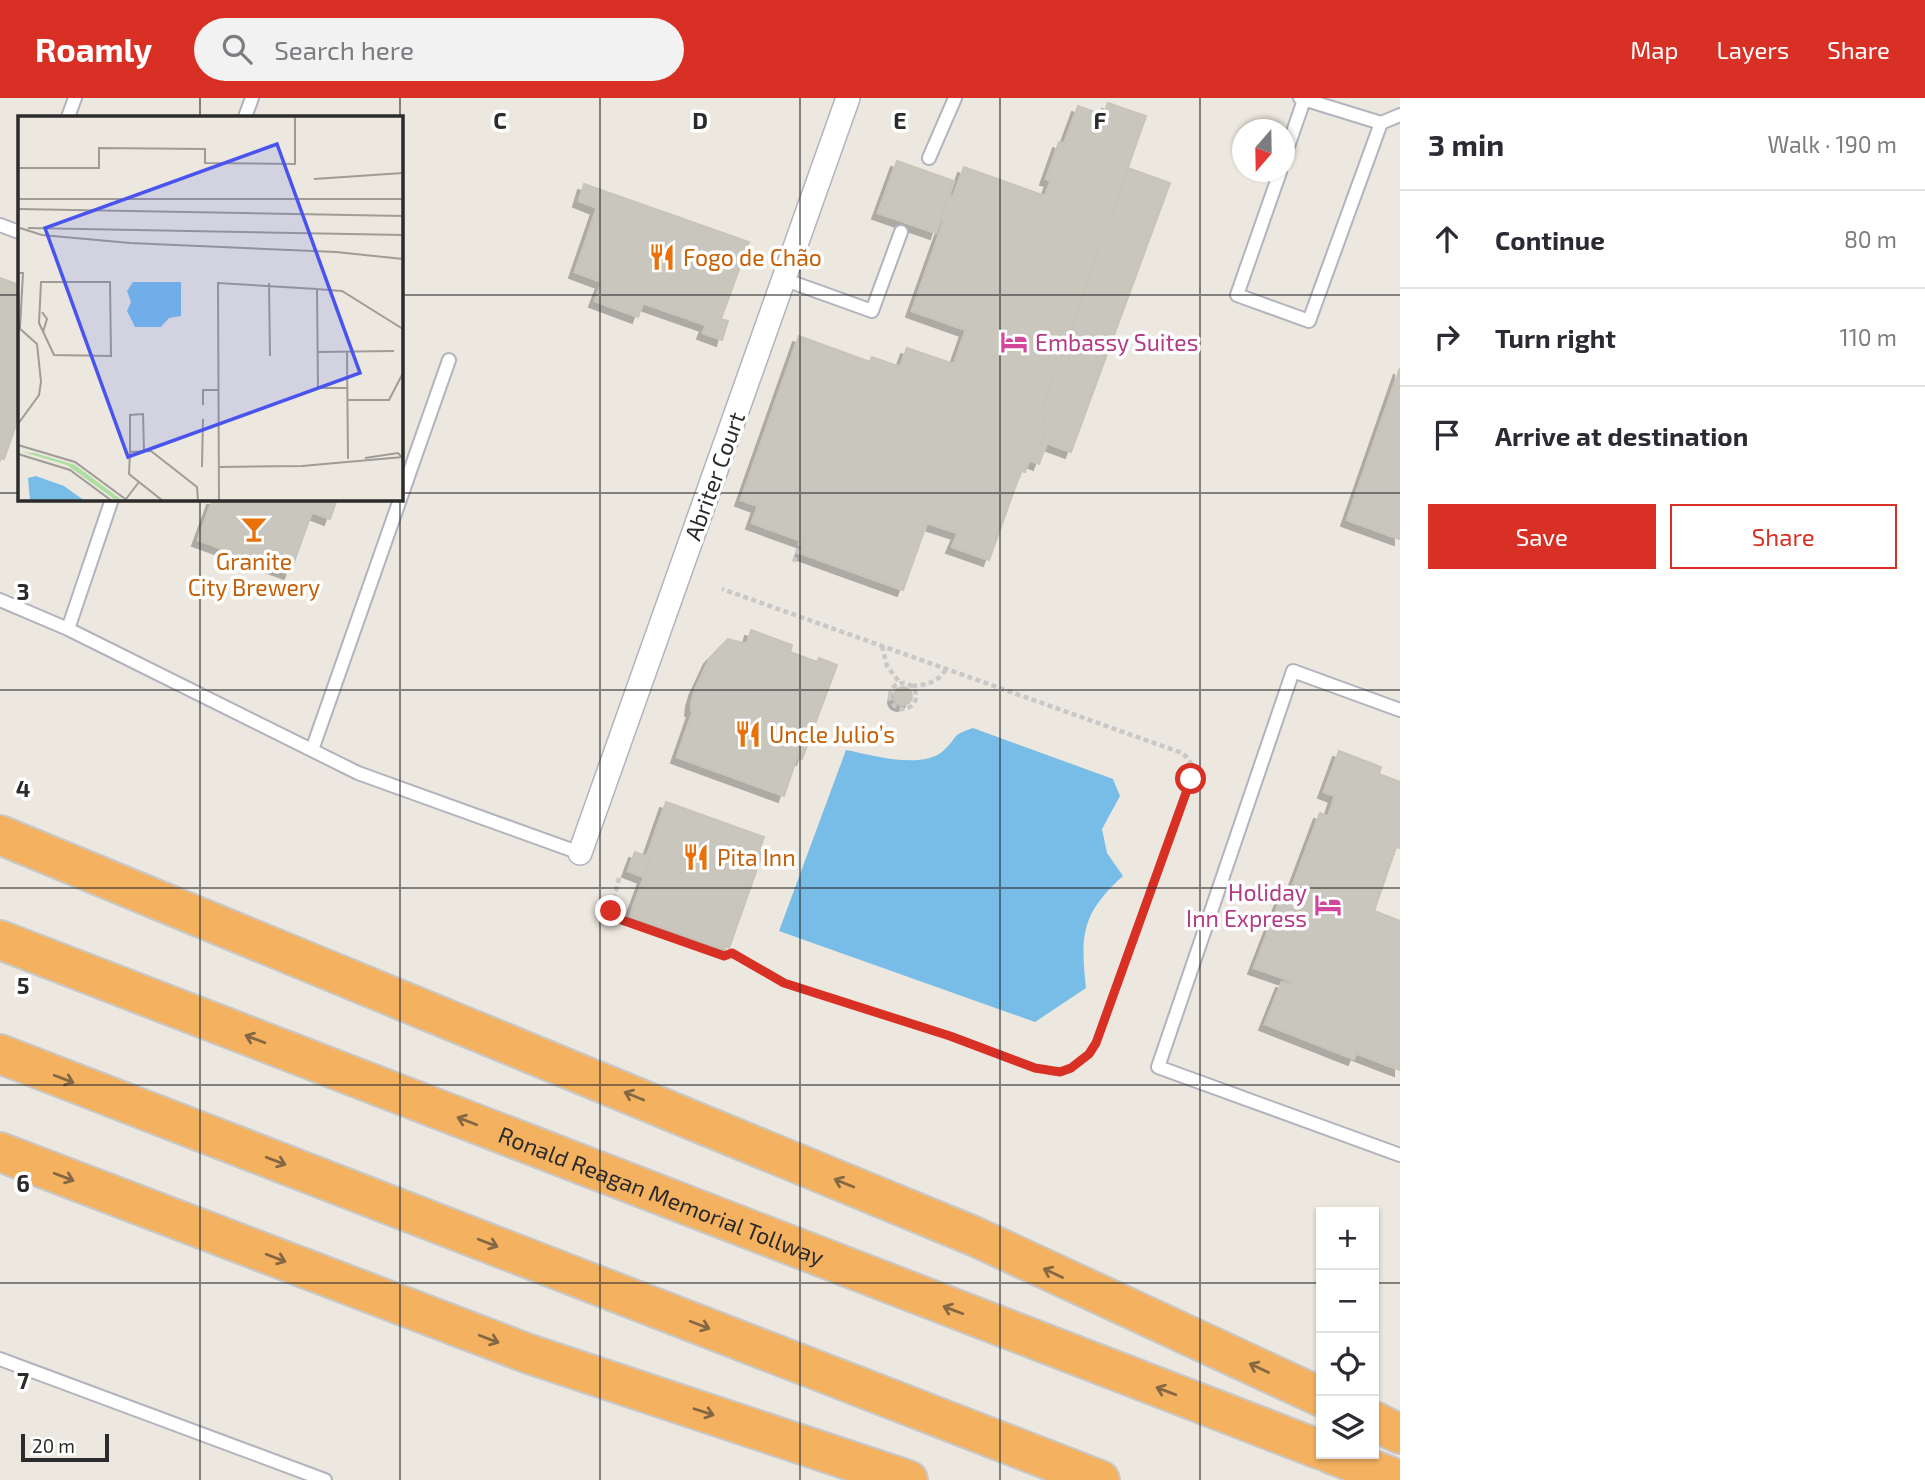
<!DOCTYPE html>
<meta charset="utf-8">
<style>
body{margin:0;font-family:"Exo 2",sans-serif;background:#f2f2f3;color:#2b2b33}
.controls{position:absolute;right:21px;bottom:21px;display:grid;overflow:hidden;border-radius:0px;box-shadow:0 2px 5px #0004}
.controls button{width:63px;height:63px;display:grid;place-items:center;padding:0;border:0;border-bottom:2px solid #e1e1e2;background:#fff;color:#2b2b33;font:35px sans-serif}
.compass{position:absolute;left:1232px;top:21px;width:63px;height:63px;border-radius:50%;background:#fff;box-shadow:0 2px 5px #0004;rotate:200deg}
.scale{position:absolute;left:21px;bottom:18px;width:88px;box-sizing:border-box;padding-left:7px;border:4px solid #2b2b2b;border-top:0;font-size:19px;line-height:24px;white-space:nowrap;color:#2b2b2b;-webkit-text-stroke:5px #fff;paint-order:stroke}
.stop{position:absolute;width:21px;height:21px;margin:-16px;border:5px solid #d93025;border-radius:50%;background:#fff}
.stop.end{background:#d93025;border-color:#fff;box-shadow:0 2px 7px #0008}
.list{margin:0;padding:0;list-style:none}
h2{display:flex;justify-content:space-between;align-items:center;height:91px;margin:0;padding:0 28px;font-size:30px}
h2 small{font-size:23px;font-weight:400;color:#7c7c81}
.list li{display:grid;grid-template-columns:46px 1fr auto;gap:21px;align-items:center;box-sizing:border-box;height:98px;padding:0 28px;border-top:2px solid #e1e1e2}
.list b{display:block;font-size:26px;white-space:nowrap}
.list em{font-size:23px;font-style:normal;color:#7c7c81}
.actions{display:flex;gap:14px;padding:21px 28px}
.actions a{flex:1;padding:16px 0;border:2px solid #d93025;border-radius:0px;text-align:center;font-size:24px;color:#d93025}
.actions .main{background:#d93025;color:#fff}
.icon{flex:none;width:38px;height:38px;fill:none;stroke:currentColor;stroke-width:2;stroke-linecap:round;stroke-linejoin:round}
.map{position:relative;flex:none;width:1400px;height:1382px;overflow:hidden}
header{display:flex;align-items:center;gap:42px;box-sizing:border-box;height:98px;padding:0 35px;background:#d93025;color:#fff}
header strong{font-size:33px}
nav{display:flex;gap:38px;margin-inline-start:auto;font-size:24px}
.search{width:490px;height:63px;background:#f2f2f3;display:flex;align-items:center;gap:18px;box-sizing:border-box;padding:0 24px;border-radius:38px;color:#7c7c81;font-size:26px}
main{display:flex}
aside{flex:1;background:#fff}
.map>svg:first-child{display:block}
.water{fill:#78bde7}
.building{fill:#c8c6bd;stroke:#c8c4b8;stroke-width:2;filter:url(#shadow)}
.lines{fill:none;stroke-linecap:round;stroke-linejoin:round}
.service-casing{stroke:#b2b3be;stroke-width:16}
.minor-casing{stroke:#b2b3be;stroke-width:26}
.motorway-casing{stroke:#c8c8c8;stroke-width:42}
.path{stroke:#c8c8c8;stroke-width:4.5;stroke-dasharray:5 3.5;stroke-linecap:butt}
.service{stroke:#fff;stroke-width:12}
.minor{stroke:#fff;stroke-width:23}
.motorway{stroke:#f4b261;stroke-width:38}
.oneway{stroke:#856843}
.route{stroke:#d93025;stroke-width:9}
.grid{fill:none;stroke:#2b2b2b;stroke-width:2;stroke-opacity:0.55}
.labels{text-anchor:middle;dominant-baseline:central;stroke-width:7;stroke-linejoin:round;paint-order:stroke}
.food-label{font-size:23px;fill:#c56008;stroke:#fff;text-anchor:start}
.hotel-label{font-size:23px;fill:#b23c85;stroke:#fff;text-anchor:start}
.street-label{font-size:23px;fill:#2b2b2b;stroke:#fff}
.inset-road{fill:none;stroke:#9f9c97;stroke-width:2}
.view{fill:#4954ef;fill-opacity:0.15;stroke:#4954ef;stroke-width:3.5}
.inset-edge{fill:none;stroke:#2b2b2b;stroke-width:3.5}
.grid-label{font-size:23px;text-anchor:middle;font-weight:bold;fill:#2b2b2b;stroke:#fff;stroke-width:7;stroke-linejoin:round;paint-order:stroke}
</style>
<header>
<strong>Roamly</strong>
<div class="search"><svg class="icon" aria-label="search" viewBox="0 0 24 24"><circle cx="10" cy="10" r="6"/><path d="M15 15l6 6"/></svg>Search here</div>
<nav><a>Map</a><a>Layers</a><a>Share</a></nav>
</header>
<main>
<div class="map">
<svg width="1400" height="1382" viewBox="0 0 1400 1382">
<defs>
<filter id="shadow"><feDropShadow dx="-6" dy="6" stdDeviation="0" flood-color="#0004"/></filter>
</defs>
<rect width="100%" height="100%" fill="#ece8df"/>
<path class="water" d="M973,630l140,51 7,17 -18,33 5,24 16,23c-41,37 -43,58 -37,112l-51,34 -256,-91 67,-181c26,5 75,20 97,1 16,-14 6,-15 30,-23z"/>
<path class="building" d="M1108,5l38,13 -104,295 4,1 -4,12 5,2 -13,36 -5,-2 -4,12 -4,-1 -32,89 -37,-13 6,-14 -31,-10 -24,67 -103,-37 5,-11 -53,-19 6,-17 -17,-6 58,-164 71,26 2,-5 28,10 7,-19 47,16 12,-34 -54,-19 32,-90 -4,-1 9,-25 4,2 11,-30 81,29 6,-16 -5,-1 13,-37 5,2 14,-38 25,9z
M897,63l57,20 -18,52 -58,-20z
M1128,70l42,15 -99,269 -24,-9 -8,21 -5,-2 13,-36 -5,-2 4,-12 -4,-1z
M584,86l165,58 -28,77 7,2 -6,19 -19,-7 3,-8 -63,-22 -5,14 -43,-16 7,-19 -27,-10 22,-64 -18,-7z
M0,180l19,7v131l-15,43 -4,-1z
M1400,270v171l-53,-19z
M213,401h124l-7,20 -18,-7 -22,61 -92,-33z
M751,532l41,15 -2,7 27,10 2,-4 18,7 -35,94 -5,-2 -13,39 -107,-39 16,-46 -2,-1 1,-9 3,-11 15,-32 18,-19 19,5z
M894 598a9 9 0 1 1 18 0a9 9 0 1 1-18 0Z
M1339,653l42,16 -2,7 21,8v66l-4,-1 -22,64 26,10v149l-44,-17 -2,6 -89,-35 17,-42 9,2 1,-3 -38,-13 28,-72 6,2 32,-85 8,4 7,-21 -11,-4z
M666,704l98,35 -5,14 4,1 -34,96 -4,-2 -1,3 -94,-33 21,-58 -4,-2z
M635,754l16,6 -7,19 -16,-6z"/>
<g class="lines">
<defs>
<path id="service" d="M1300,0l81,25 19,-8
M68,19l7,-19
M245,19l7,-19
M929,60l26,-60
M1284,60l20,-58
M1280,74l-43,123 72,26 72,-198
M0,127l19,7
M783,181l89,32 29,-79
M0,502l68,29 44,-130
M68,531l290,144 222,80
M1400,612l-107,-39 -135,396 242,88
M312,652l137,-390
M0,1261l325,121"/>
<path id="minor" d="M580,755l268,-755"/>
<g id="motorway">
<path d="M0,737l976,402 345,160"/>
<path id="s1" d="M0,842l1321,510"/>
<path d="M0,956l1100,426"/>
<path d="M0,1054l529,202 379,126"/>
<path d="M1374,1323l26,13"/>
<path d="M1331,1356l69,26"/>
</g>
</defs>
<use href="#service" class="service-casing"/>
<use href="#minor" class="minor-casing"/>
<use href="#motorway" class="motorway-casing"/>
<path class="path" d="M794,464l7,-21
M882,548l5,20 13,17
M890 598a13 13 0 1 1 26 0a13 13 0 1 1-26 0Z
M912,588c15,-1 26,-4 34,-17
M619,780l-8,33 5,7 108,38 8,-3 52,30 166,53 85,32 25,4 11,-4 18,-14 7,-11 94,-259c4,-14 3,-23 -8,-31l-460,-164"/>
<use href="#service" class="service"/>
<use href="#minor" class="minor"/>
<use href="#motorway" class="motorway"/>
</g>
<defs><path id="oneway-shaft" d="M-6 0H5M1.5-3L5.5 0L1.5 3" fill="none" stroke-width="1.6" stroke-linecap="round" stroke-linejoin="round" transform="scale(1.75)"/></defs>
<g class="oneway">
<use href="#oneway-shaft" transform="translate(255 941) rotate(-159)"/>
<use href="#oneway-shaft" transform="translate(64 981) rotate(21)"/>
<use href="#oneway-shaft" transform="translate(634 998) rotate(-158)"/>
<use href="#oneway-shaft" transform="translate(467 1023) rotate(-159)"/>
<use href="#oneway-shaft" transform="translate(276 1063) rotate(21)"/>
<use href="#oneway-shaft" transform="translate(64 1079) rotate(21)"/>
<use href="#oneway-shaft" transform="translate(844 1085) rotate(-158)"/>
<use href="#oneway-shaft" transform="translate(488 1145) rotate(21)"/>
<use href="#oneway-shaft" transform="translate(276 1160) rotate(21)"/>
<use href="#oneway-shaft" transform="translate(1053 1175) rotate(-155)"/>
<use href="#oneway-shaft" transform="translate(953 1212) rotate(-159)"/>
<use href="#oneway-shaft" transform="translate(700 1227) rotate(21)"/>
<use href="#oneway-shaft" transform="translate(489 1241) rotate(21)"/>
<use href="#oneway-shaft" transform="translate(1259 1270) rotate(-155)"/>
<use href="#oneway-shaft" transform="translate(1166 1293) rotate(-159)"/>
<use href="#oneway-shaft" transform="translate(704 1314) rotate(18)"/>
</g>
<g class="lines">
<path class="route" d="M611,813l5,7 108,38 8,-3 52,30 166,53 85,32 25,4 11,-4 18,-14 7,-11 95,-264"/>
</g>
<path class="grid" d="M200,0v19M400,0v19M600,0v1382M800,0v1382M1000,0v1382M1200,0v1382M0,197h19M401,197h999M0,395h19M401,395h999M200,401v981M400,401v981M0,592h1400M0,790h1400M0,987h1400M0,1185h1321M1374,1185h26"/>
<defs>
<symbol id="restaurant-bare" viewBox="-9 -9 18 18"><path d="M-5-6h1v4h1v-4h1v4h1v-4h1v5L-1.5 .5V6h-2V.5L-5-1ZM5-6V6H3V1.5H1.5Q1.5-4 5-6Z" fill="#e8710a" stroke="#fff" stroke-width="2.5" paint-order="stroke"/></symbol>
<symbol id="hotel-bare" viewBox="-9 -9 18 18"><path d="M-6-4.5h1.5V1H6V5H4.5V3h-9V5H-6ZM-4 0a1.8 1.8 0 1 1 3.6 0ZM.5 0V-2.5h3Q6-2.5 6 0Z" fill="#d1479c" stroke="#fff" stroke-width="2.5" paint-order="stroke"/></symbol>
<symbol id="bar-bare" viewBox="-9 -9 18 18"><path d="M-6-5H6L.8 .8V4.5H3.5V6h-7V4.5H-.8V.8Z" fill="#e8710a" stroke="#fff" stroke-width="2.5" paint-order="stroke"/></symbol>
</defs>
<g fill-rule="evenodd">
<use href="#restaurant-bare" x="643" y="140" width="38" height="38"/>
<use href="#hotel-bare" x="995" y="225" width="38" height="38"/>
<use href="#bar-bare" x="235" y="412" width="38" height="38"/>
<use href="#restaurant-bare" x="729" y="617" width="38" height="38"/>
<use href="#restaurant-bare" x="677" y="740" width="38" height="38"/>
<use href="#hotel-bare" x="1309" y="788" width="38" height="38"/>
</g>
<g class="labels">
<g class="food-label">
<text x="683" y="159">Fogo de Chão</text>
<text x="254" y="463" text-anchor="middle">Granite<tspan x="254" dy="26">City Brewery</tspan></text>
<text x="769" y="636">Uncle Julio’s</text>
<text x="717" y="759">Pita Inn</text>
</g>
<g class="hotel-label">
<text x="1035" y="244">Embassy Suites</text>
<text x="1307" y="794" text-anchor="end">Holiday<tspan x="1307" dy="26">Inn Express</tspan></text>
</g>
<g class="street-label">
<text transform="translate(714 378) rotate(-70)">Abriter Court</text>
<text stroke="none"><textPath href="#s1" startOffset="709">Ronald Reagan Memorial Tollway</textPath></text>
</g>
</g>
<g transform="translate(18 18)">
<rect width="385" height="385" fill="#ece8df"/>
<path d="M5,336l12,1 40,12 48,36h-6l-50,-36z" fill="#addf9f"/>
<path d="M115,166h48v34l-12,2 -8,9h-26l-8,-16 4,-9 -4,-11zM18,360l28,10 21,15h-55l-2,-23z" fill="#78bde7"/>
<path class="inset-road" d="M0,52h81v-20l106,1v14l90,1v-48M296,63l89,-6M0,83h385M0,93l385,7M2,112l22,7 88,8 206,9 67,7M10,112l375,7M0,157h5l-3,55M23,166h69l1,74 -57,-1 -15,-32zM251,167l1,73M24,196l5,7 -4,13M0,211l19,17 4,38 -2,13 -21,29M300,236l76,-1M329,236l1,107M0,257v27M330,272h-30l-1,-99 25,2 61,38M330,284h41l14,-27M185,289v-15h16M0,329l57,17 53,39M112,336v-37l13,-1 1,37M0,338l52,16 42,31M347,342l33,-5 4,4M184,351l1,-48M202,351l82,-1 101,-9M108,383l13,-17M145,385l-34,-27 1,-22 21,-1 46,36 1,14M201,385l-1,-218 99,6"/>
<path class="view" d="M259,28l83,229 -232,84 -83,-229z"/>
<rect width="385" height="385" class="inset-edge"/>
</g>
<g class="grid-label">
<text x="500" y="31">C</text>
<text x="700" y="31">D</text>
<text x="900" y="31">E</text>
<text x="1100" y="31">F</text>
<text x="23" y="502">3</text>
<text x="23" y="699">4</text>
<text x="23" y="896">5</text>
<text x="23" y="1094">6</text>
<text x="23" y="1291">7</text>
</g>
</svg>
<div class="controls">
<button>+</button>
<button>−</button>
<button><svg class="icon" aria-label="locate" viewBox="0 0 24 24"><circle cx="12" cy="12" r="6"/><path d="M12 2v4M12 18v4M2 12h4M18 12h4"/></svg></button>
<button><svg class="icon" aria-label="layers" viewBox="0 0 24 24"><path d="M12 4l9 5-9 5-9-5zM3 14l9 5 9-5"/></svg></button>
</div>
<svg class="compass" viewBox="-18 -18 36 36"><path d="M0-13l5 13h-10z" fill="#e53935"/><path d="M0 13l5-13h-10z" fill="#7c7c81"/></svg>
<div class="scale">20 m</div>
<div class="stop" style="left:1191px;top:681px"></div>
<div class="stop end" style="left:611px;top:813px"></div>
</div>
<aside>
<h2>3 min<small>Walk · 190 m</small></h2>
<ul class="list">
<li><svg class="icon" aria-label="ahead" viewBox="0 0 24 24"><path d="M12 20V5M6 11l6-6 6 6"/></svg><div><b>Continue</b></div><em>80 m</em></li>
<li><svg class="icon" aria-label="right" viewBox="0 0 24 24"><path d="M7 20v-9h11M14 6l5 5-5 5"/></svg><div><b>Turn right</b></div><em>110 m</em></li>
<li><svg class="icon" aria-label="arrive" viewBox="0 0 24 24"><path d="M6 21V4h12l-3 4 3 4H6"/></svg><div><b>Arrive at destination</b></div></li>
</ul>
<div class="actions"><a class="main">Save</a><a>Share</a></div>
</aside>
</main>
